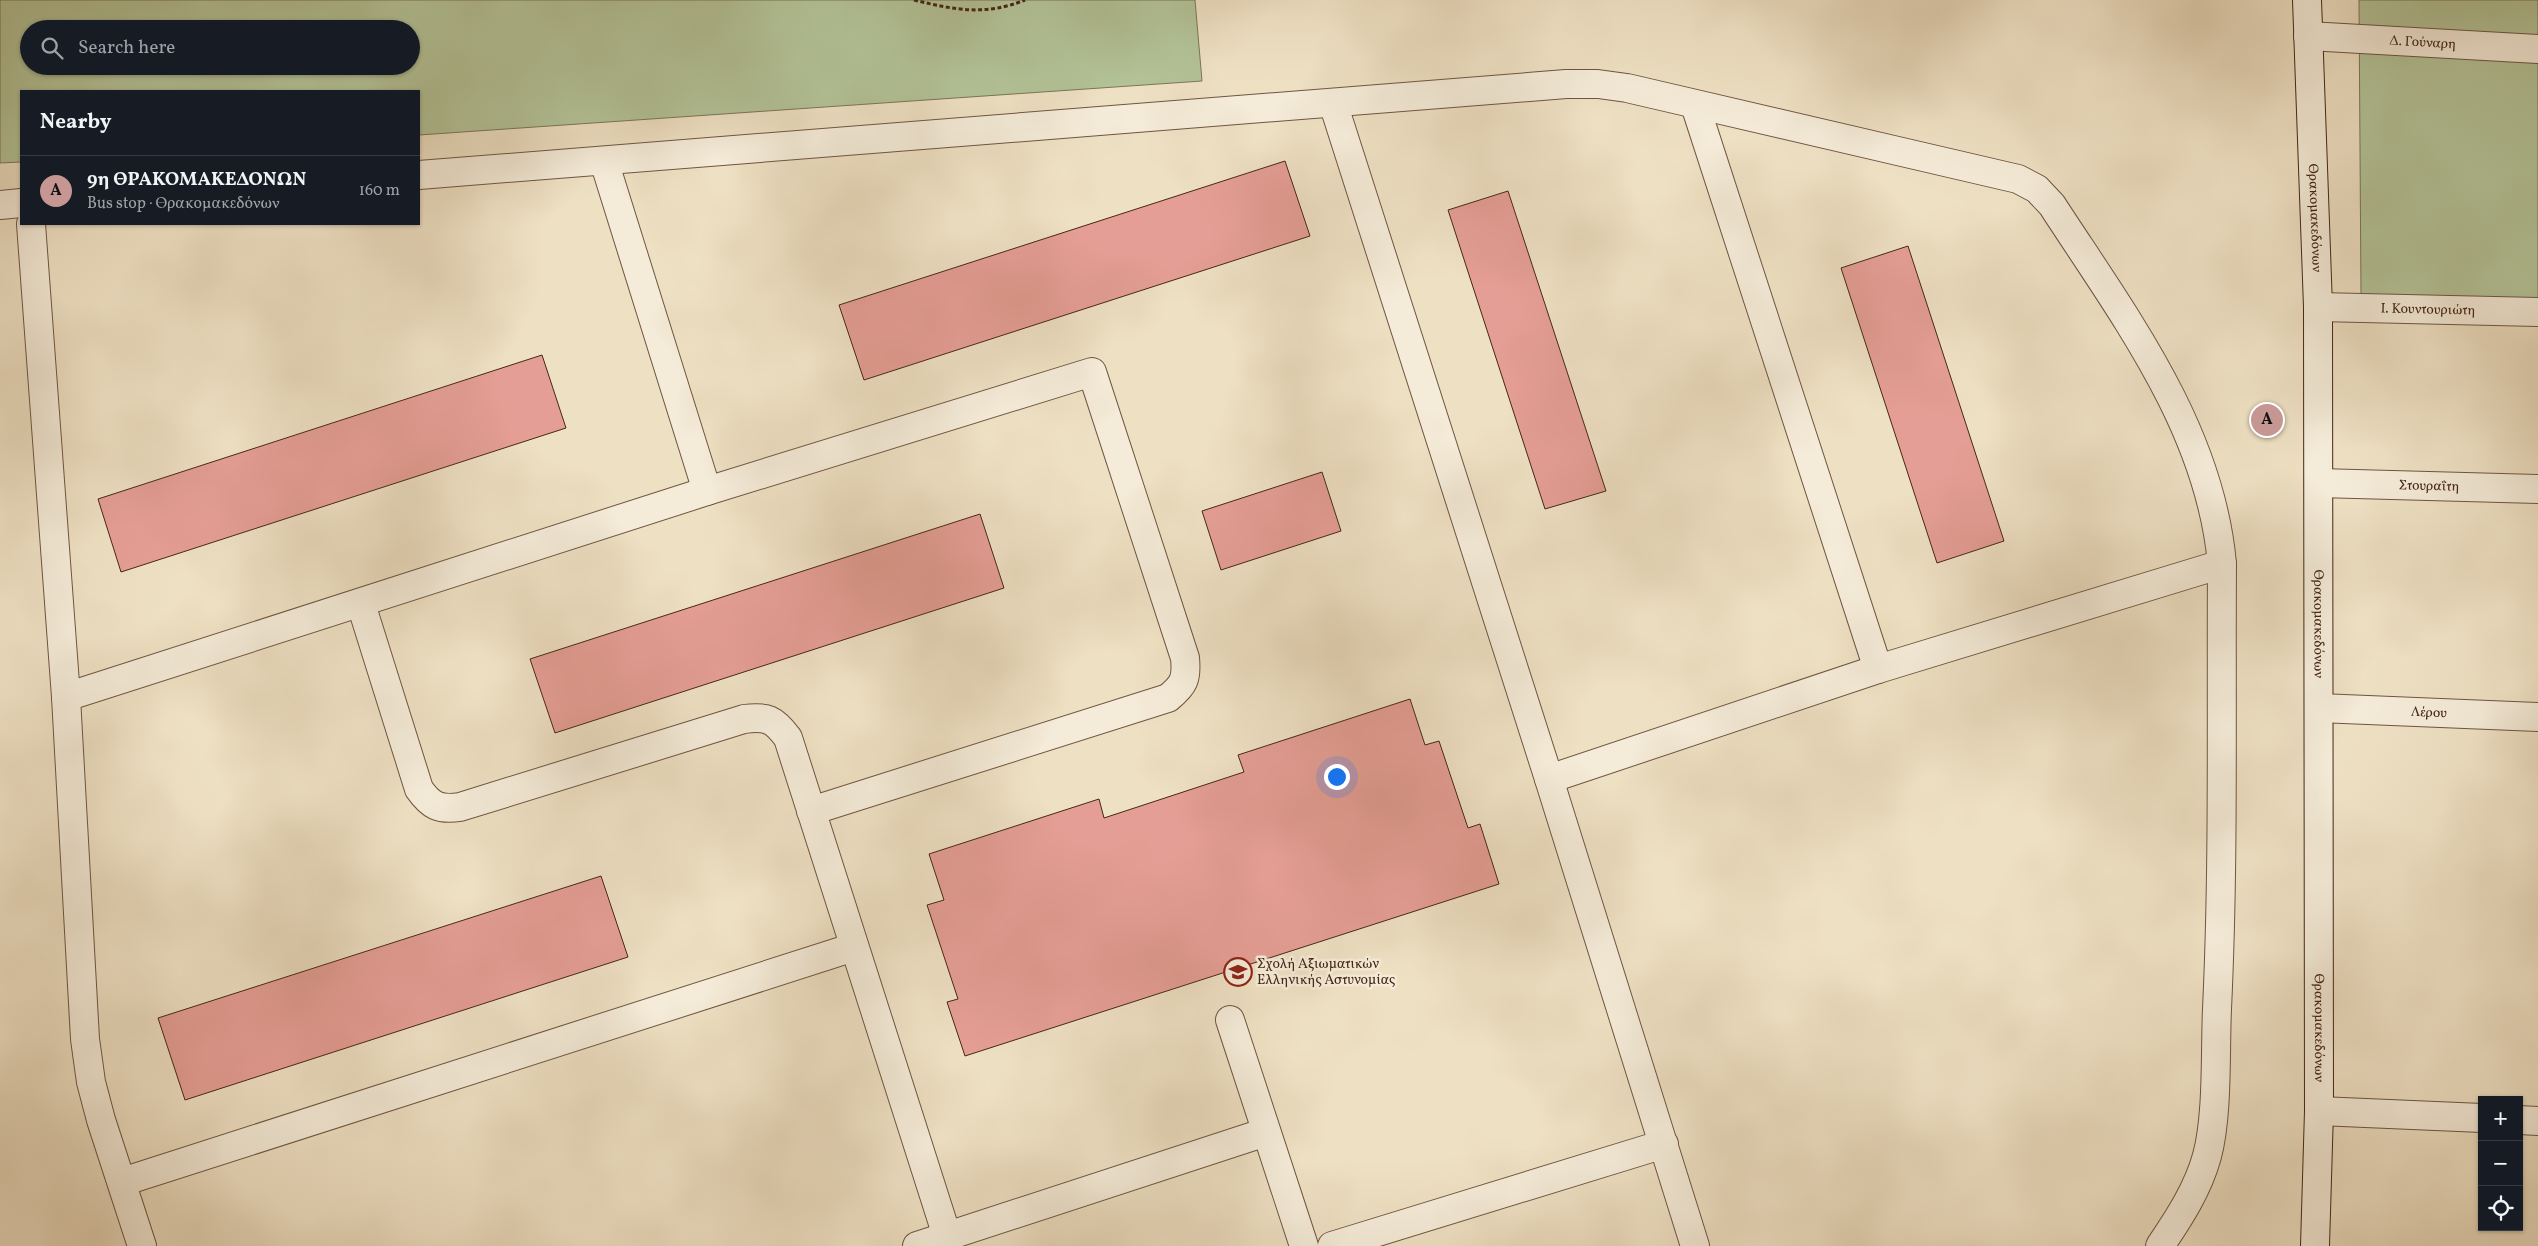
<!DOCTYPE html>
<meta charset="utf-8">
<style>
body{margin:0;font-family:Vollkorn,serif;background:#20242c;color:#f1f3f6}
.controls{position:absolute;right:15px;bottom:15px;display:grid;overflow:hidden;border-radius:0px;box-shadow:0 1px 4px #0004}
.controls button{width:45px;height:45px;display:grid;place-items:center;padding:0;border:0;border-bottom:1px solid #363941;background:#171b24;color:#f1f3f6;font:25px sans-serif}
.you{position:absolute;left:1336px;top:776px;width:18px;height:18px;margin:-12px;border:4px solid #fff;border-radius:50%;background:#1a73e8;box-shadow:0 0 0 8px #1a73e833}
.badge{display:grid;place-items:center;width:32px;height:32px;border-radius:50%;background:#c59692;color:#111;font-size:16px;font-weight:700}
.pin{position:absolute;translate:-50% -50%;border:2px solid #fff;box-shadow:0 1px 5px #0006}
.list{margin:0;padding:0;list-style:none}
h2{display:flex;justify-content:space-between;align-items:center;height:65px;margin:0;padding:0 20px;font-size:21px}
h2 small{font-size:16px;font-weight:400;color:#9ea1a6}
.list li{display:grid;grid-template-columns:32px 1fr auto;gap:15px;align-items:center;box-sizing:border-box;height:70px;padding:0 20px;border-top:1px solid #363941}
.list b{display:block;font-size:19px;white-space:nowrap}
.list p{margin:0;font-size:16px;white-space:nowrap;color:#9ea1a6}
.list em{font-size:16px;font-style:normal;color:#9ea1a6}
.icon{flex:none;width:28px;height:28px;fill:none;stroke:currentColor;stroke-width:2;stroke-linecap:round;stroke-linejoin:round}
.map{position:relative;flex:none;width:2538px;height:1246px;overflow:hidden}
.search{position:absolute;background:#171b24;box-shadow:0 1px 4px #0004;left:20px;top:20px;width:400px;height:55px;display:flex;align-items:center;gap:12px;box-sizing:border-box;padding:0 18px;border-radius:28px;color:#9ea1a6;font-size:19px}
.panel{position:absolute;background:#171b24;box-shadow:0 1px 4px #0004;left:20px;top:90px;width:400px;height:135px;border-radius:0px}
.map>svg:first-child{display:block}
.green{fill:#b3c398;stroke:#7c7557;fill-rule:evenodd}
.building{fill:#e59e95;stroke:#452716}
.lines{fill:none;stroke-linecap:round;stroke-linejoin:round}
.minor-casing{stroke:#6f5541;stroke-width:30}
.secondary-casing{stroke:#452716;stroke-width:30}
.path{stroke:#452716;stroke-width:3;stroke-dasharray:4 2.5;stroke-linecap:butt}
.minor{stroke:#f4ebd8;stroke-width:28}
.secondary{stroke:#f4ebd8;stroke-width:28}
.labels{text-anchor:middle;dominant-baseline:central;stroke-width:5;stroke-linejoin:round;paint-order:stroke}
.street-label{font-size:14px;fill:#452716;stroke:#f4ebd8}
.poi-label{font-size:14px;fill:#452716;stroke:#f4ebd8;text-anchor:start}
</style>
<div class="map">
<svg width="2538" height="1246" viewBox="0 0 2538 1246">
<rect width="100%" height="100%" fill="#eee0c3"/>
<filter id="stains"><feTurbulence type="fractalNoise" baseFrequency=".004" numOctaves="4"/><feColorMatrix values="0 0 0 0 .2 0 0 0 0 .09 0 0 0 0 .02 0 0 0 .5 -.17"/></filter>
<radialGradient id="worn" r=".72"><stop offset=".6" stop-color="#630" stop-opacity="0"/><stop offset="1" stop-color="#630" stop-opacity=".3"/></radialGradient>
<path class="green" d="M0,0h1195l7,81 -783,54v-44h-398v71l-21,1zM29,29h382v37h-382z
M2359,0h179v301l-177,-5z"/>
<path class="building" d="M1285,161l25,75 -446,144 -25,-75z
M1508,191l98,300 -61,18 -97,-299z
M1908,246l96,295 -67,22 -96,-295z
M542,355l24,73 -445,144 -23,-73z
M1322,472l19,59 -120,39 -19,-59z
M980,514l24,74 -449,145 -25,-74z
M1410,699l15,46 14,-4 29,87 12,-4 19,60 -534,172 -18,-54 11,-3 -31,-94 17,-5 -15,-46 170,-55 5,19 140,-46 -6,-17z
M601,876l27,81 -443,143 -27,-82z"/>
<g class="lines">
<defs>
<g id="minor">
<path id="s1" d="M2308,36l230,13"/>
<path d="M1333,103l216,676 146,467"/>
<path d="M1695,105l183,564"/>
<path d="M604,161l103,330"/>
<path d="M419,175l1147,-91h32l29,4 391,91 19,10 15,16c72,111 158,223 170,359 -1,148 2,297 -5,445 -2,44 1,106 -10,147 -9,33 -28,62 -47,90"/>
<path d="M0,205l21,-2"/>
<path d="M31,224l35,473 19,342 6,43 10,38 41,126"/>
<path id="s2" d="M2318,307l220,5"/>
<path id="s3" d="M2319,483l219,6"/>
<path d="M361,604l58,185c12,17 20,21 41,18l284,-88c23,-3 30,0 44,19l159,498"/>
<path d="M66,697l641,-206 385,-119 93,286c2,21 -1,27 -17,40l-357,113"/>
<path id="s4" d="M2319,708l219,9"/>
<path d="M1549,779l329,-110 344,-105"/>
<path d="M1230,1020l74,226"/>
<path d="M2319,1111l163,7"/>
<path d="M2519,1120l19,1"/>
<path d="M122,1182l732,-235"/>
<path d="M917,1246l349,-114"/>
<path d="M1332,1246l332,-102"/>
</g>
<g id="secondary">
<path id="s5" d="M2307,0l11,307 1,804 -4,135"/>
</g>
</defs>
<use href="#minor" class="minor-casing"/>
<use href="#secondary" class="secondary-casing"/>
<path class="path" d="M914,0c41,10 71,16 111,0"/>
<use href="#minor" class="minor"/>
<use href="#secondary" class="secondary"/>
</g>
<defs>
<symbol id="university-ring" viewBox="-11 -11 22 22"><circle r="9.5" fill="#f4ebd8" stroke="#8f2418" stroke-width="1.5"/><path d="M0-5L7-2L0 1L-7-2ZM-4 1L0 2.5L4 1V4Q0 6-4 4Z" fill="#8f2418"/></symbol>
</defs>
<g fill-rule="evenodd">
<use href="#university-ring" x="1222" y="956" width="32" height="32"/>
</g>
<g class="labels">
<g class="street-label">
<text stroke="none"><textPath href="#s1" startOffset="115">Δ. Γούναρη</textPath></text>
<text stroke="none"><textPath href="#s5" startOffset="218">Θρακομακεδόνων</textPath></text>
<text stroke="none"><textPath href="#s2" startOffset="110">Ι. Κουντουριώτη</textPath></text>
<text stroke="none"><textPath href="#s3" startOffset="110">Στουραΐτη</textPath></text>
<text stroke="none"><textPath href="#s5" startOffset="624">Θρακομακεδόνων</textPath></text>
<text stroke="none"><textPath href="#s4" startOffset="110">Λέρου</textPath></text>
<text stroke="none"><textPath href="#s5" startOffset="1028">Θρακομακεδόνων</textPath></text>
</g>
<g class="poi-label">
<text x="1257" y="964">Σχολή Αξιωματικών<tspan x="1257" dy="16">Ελληνικής Αστυνομίας</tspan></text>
</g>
</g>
<rect width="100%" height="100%" filter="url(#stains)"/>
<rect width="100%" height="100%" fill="url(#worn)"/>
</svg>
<div class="controls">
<button>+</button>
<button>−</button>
<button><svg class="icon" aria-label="locate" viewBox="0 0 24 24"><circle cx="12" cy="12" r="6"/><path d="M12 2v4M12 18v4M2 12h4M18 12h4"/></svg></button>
</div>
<div class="you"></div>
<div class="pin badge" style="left:2267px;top:420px">A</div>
<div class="search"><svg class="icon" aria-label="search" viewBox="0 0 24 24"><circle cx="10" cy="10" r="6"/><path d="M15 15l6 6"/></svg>Search here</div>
<section class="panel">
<h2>Nearby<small></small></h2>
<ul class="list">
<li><span class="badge">A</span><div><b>9η ΘΡΑΚΟΜΑΚΕΔΟΝΩΝ</b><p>Bus stop · Θρακομακεδόνων</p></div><em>160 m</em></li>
</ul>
</section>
</div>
